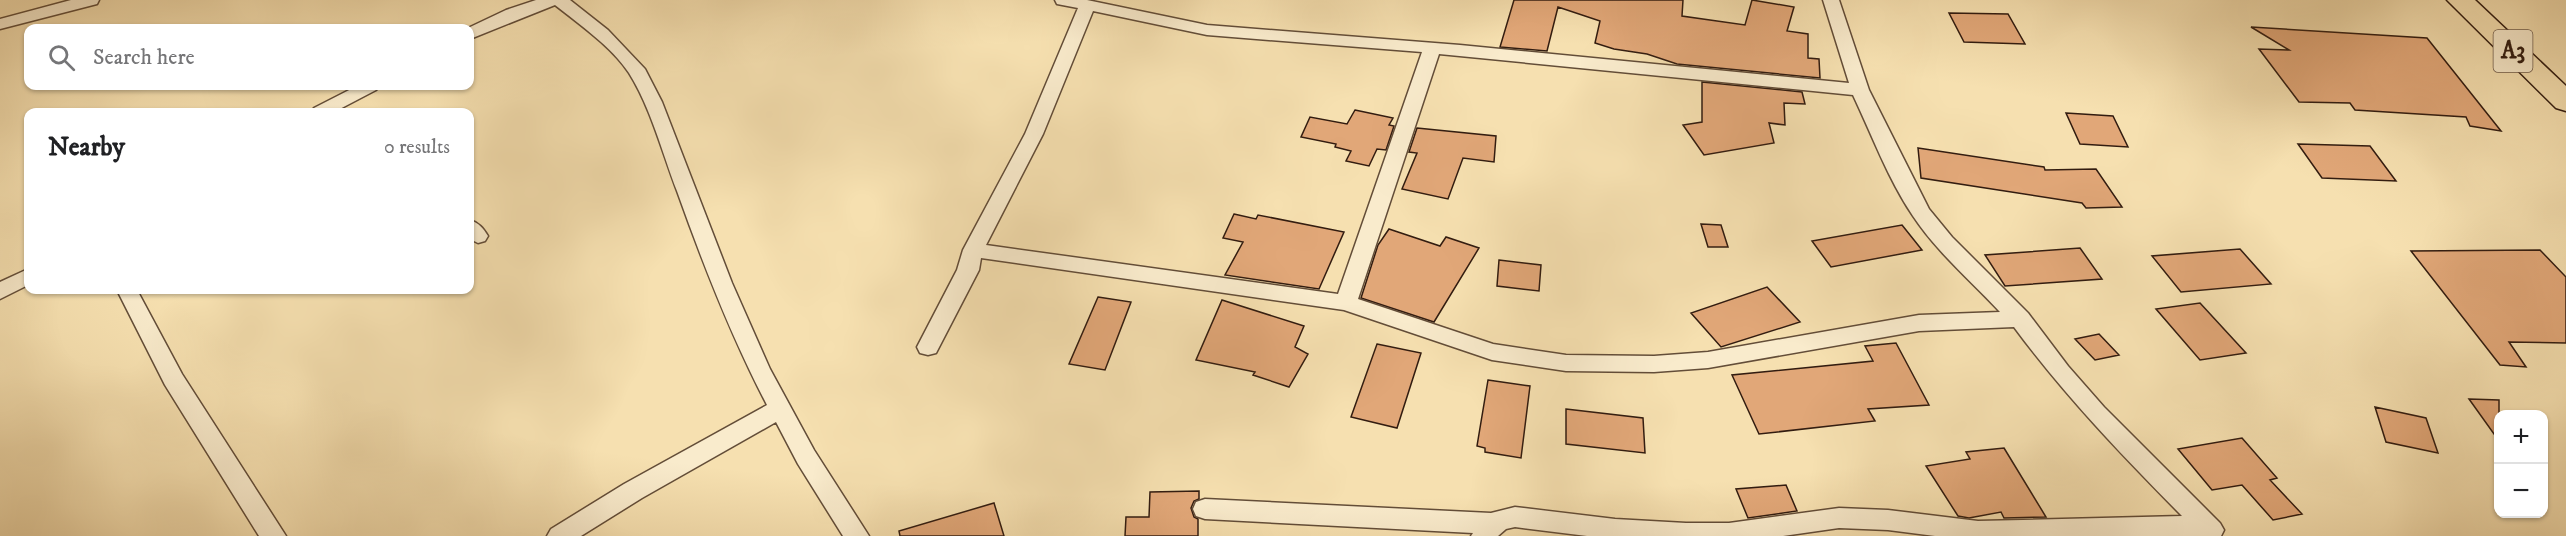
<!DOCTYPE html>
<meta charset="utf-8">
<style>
body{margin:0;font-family:"IM FELL DW Pica",serif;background:#f2f2f2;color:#202124}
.controls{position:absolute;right:18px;bottom:18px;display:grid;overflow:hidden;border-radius:12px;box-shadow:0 2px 4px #0004}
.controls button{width:54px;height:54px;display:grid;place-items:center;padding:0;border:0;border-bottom:2px solid #e0e0e0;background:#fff;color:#202124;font:30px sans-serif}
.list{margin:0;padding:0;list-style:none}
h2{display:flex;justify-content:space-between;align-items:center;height:78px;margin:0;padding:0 24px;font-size:26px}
h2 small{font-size:20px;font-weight:400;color:#757577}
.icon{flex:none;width:33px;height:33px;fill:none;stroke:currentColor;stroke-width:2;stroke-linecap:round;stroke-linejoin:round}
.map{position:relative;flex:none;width:2566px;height:536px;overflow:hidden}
.search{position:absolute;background:#fff;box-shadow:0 2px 4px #0004;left:24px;top:24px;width:450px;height:66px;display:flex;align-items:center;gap:15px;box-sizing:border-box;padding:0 21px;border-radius:12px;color:#757577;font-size:22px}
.panel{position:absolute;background:#fff;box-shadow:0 2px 4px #0004;left:24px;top:108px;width:450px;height:186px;border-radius:12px}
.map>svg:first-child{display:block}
.building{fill:#e1a778;stroke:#321c10;stroke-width:1.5}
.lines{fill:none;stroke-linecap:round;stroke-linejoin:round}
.street-casing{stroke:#634d38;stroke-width:3}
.highway-casing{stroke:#321c10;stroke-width:3}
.street{fill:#f9ebcc;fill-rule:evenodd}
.highway{fill:#f6e0b0;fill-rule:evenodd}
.labels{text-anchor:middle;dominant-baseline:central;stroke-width:4.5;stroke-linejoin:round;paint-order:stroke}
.shield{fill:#f9ebcc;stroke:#6e5a48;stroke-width:1.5}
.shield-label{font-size:24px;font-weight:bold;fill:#321c10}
</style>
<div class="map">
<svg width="2566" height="536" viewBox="0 0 2566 536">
<rect width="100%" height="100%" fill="#f6e0b0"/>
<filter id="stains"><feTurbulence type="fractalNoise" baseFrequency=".00333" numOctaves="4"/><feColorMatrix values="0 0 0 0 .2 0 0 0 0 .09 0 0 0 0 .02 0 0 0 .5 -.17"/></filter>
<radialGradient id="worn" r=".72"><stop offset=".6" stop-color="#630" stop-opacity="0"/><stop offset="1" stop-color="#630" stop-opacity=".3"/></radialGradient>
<path class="building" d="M1514,0h169l-1,16 63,9 7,-25 42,7 -7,24 21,3v24l11,1 1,19 -143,-14 -30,-10 -33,-5 -19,-6 5,-22 -42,-14 -11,44 -47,-4z
M1949,13l59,1 17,30 -61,-2z
M2251,27l176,11 74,93 -31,-5 -4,-9 -111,-7 -5,-7 -51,-1 -40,-53 30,1z
M1702,82l100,10 3,12 -21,-1 1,22 -16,-2 5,20 -70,12 -21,-30 19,-3z
M1355,110l38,8 -4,7 5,1 -8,24 -9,-1 -8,17 -23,-5 5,-10 -16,-4 1,-3 -35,-7 9,-20 37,7z
M2066,113l47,3 15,31 -48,-3z
M1417,128l79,8 -2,26 -31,-4 -15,41 -46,-10 15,-36 -8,-1z
M2298,144l72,2 26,35 -74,-3z
M1918,148l126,19 1,3 51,-1 26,38 -36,1 -4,-5 -161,-25z
M1234,214l22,5 2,-4 86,17 -25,57 -94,-14 18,-33 -20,-4z
M1701,224l20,1 7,22h-20z
M1902,225l20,25 -91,17 -19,-26z
M1389,229l51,17 6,-9 33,11 -45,74 -73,-24 17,-53z
M2080,248l22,31 -97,7 -20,-31z
M2240,249l31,35 -90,8 -29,-36z
M2540,250l26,27v66l-57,-1 17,25 -26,-2 -89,-114z
M1499,260l42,5 -2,26 -42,-5z
M1767,287l33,35 -79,25 -30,-34z
M1098,297l33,5 -26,68 -36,-6z
M1222,300l82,26 -9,21 13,7 -19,33 -36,-12 2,-3 -59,-12z
M2200,303l46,50 -46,7 -44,-51z
M2099,334l20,21 -24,5 -20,-21z
M1896,343l33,62 -61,4 7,12 -116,13 -27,-59 141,-14 -8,-15z
M1377,344l44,9 -24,75 -46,-11z
M1488,380l42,6 -9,72 -36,-6v-4l-8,-2z
M2469,399l30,1v41z
M2375,407l51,11 12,35 -52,-11z
M1566,409l77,9 2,35 -79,-9z
M2242,438l35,40 -7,2 32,34 -29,6 -31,-35 -30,5 -34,-41z
M2004,448l42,69 -42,1 -3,-6 -32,6 -11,-2 -32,-50 44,-7 -4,-7z
M1786,485l11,26 -49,7 -12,-29z
M1199,491v8l-5,2 -3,7 3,9 4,2v17h-73l1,-19h23l1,-25z
M994,503l10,33h-104l-1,-5z"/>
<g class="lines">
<defs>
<path id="street" d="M71,0h28l-2,4 -97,25v-10z
M536,0h34l38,30 37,39 17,33 70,181 38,86 44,81 55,86h-26l-45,-72 -22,-42 -134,76 -61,38h-34l4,-7 73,-45 143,-79c-36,-69 -64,-141 -90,-214 -15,-39 -26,-83 -48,-118 -17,-26 -50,-49 -74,-68l-85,34v-11h-2l38,-18z
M1055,0h32l120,25 253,20 389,38 -26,-83h16l30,90 60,119 23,28 76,76 40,53 36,41 116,116 4,7 -3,6h-286l-47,-6 -49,-2 -56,8h-196l-72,-9 -9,2 -8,7h-27l2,-3 -268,-14 -9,-3 -3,-7 3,-7 9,-3 286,14 24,-6 100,12 71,4h43l110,-15 49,2 90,11 204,-5c-60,-61 -117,-120 -168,-189l-95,4 -211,37 -54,4 -88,-1 -74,-11 -148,-50 -363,-52 -2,12 -43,83 -8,2 -8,-2 -3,-6 40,-77 6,-20 62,-116 53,-126 -21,-4zM1093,11l114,24 215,17 -84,242 -352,-49 57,-111zM1439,54l414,41c19,40 35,84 60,121 23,35 58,65 87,96l-81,3 -211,37 -54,4 -88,-1 -73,-11 -135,-45z
M357,86h22l-3,4 -42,22h-22l2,-4z
M470,220c9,3 13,8 18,16l-3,5 -7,2 -8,-4z
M28,269v16l-28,14v-17z
M117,290h20l45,84 104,162h-27l-94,-151z"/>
<path id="highway" d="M2447,0h28l91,86v25l-10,-3z"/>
</defs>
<use href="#street" class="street-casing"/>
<use href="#highway" class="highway-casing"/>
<use href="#street" class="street"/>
<use href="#highway" class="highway"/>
</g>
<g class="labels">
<rect class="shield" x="2493.5" y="30" width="39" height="42" rx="4.5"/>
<g class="shield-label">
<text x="2513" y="51">A3</text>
</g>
</g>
<rect width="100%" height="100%" filter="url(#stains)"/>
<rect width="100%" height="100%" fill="url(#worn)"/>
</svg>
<div class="controls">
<button>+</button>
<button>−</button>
</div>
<div class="search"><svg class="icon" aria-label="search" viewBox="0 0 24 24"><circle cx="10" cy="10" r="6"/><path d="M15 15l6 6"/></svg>Search here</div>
<section class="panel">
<h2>Nearby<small>0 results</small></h2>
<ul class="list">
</ul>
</section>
</div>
